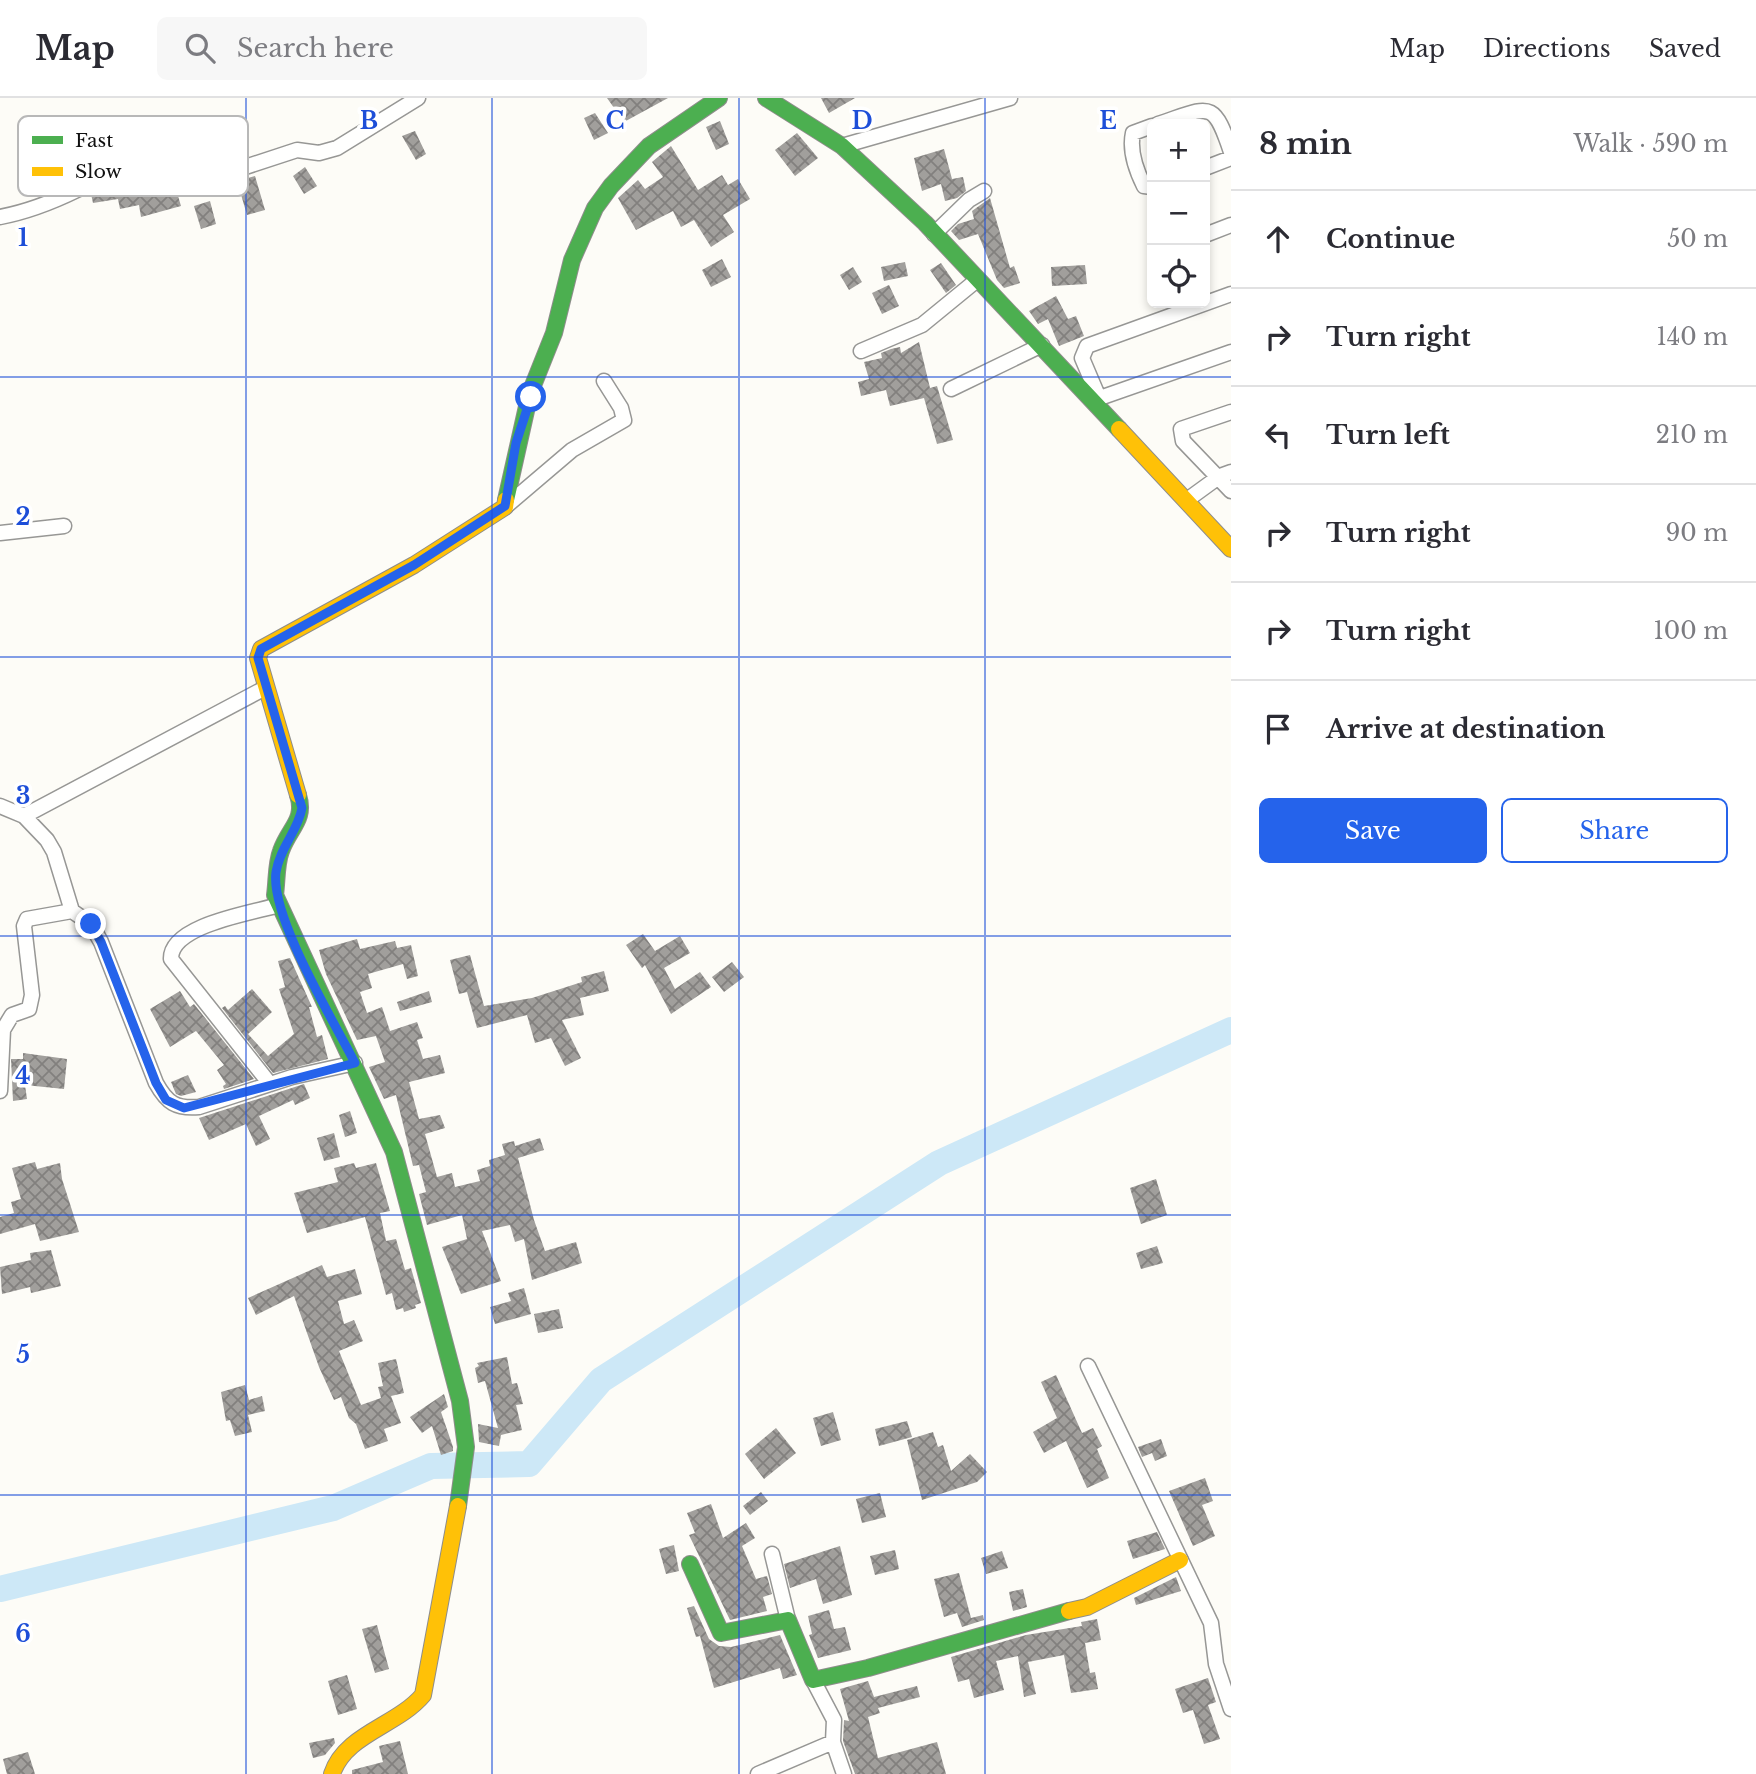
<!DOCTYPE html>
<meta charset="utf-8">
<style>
body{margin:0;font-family:"Libre Baskerville",serif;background:#f7f7f7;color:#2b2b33}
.controls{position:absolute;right:21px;top:21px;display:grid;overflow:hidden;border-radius:10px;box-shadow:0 4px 10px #0003}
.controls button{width:63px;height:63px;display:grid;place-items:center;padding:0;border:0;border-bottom:2px solid #e1e1e2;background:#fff;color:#2b2b33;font:35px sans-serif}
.stop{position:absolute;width:21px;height:21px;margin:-16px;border:5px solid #2563eb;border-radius:50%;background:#fff}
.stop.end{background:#2563eb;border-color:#fff;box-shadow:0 2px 7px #0008}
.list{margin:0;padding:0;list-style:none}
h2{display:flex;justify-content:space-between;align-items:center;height:91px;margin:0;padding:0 28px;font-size:30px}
h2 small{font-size:23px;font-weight:400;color:#7c7c81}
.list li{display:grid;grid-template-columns:46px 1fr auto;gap:21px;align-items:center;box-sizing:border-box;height:98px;padding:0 28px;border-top:2px solid #e1e1e2}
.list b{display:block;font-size:26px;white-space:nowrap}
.list em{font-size:23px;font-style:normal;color:#7c7c81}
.actions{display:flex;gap:14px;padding:21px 28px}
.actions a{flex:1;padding:16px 0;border:2px solid #2563eb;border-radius:10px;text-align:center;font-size:24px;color:#2563eb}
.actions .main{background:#2563eb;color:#fff}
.icon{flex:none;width:38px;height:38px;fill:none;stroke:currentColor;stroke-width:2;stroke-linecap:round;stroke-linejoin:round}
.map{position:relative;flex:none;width:1231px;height:1676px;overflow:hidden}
header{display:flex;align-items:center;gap:42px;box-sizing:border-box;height:98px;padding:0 35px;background:#fff;border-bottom:2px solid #e1e1e2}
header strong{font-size:33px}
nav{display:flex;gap:38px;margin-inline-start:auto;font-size:24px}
.search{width:490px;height:63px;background:#f7f7f7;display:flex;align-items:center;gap:18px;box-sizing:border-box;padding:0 24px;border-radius:10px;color:#7c7c81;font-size:26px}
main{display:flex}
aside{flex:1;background:#fff}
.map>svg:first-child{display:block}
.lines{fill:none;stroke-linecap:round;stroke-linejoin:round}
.river{stroke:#cde8f7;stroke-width:26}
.building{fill:url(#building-cross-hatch)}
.street-casing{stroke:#979795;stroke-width:17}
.fast-casing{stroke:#8e8d8b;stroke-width:18}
.slow-casing{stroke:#8e8d8b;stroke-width:18}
.street{stroke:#fffffe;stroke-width:14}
.fast{stroke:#4caf50;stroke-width:16}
.slow{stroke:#ffc107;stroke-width:16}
.route{stroke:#2563eb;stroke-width:9}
.grid{fill:none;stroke:#1d4ed8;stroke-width:2;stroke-opacity:0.55}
.key{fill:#fff;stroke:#b8b8b8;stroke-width:2}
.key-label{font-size:19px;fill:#111}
.grid-label{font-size:23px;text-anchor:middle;font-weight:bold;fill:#1d4ed8;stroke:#fff;stroke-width:7;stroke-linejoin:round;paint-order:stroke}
</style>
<header>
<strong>Map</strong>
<div class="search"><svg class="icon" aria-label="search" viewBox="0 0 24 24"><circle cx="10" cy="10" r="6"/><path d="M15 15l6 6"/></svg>Search here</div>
<nav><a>Map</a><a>Directions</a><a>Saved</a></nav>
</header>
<main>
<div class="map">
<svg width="1231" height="1676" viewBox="0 0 1231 1676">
<defs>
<pattern id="building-cross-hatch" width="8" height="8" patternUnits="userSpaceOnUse" patternTransform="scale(1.75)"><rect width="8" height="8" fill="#a19f9c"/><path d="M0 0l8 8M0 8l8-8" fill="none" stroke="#82807e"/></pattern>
</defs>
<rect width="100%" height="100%" fill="#fdfcf7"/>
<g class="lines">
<path class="river" d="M0,1491l333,-81 98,-42 98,-2 72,-84 338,-217 292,-133"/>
</g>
<path class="building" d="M607,0h61l-44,24z
M821,0h34l-26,15z
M595,15l13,20 -14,7 -10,-22z
M720,23l9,23 -13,6 -10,-23z
M415,33l11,23 -10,6 -14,-24z
M797,35l21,25 -23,18 -20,-26z
M671,48l27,44 24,-15 6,10 10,-6 12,20 -27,16 11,17 -23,15 -17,-27 -13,7 -8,-16 -37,19 -18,-32 20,-18 7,9 18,-12 -11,-15z
M944,51l8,30 11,-2 3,14 -9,7 -12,3 -4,-17 -19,7 -8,-33z
M305,69l12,19 -13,8 -11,-18z
M171,74l10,34 -40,11 -2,-12 -19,4 -2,-10 -25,4 -2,-9 21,-11 17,-2 1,7 25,-6 -1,-5z
M255,78l10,34 -18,5 -10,-34z
M990,100l20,70 4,-2 6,17 -16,5 -7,-8 -19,-46 -19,6 -8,-9 7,-7 16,-5 -2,-8z
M210,103l6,23 -15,5 -7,-23z
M722,161l9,18 -20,10 -9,-17z
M905,164l3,14 -24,5 -3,-14z
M941,165l15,22 -10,8 -16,-23z
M1085,167l2,19 -35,2 -1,-19z
M853,169l9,15 -13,8 -9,-15z
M889,187l10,21 -17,8 -10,-21z
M1056,198l12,23 8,-3 8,20 -25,10 -11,-27 -10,5 -9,-13z
M919,244l11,46 7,-2 16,54 -16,4 -13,-46 -34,8 -4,-16 -25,6 -3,-14 11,-3 -5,-17 18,-4 -1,-5 10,-4 9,-2 1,6z
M643,836l12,17 25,-15 10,17 -26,15 11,21 25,-17 11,15 -40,27 -26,-49 -3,3 -16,-23z
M357,841l3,10 35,-8 2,7 14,-3 7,31 -11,3 -4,-15 -35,10 4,14 -12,4 7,21 15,-6 8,24 27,-9 6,16 -6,2 6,19 17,-4 5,18 -36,9 10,37 21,-4 5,13 -20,6 12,43 15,-4 3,14 25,-6 -3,-11 13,-4 -1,-6 16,-5 -3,-11 12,-3 1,5 25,-8 4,12 -26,8 16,62 11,31 31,-9 6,21 -50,17 -8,-41 -9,3 -5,-17 -28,6 19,50 -40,13 -19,-47 25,-8 -5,-24 -35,10 -8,-31 7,-2 -7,-27 -6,1 -17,-71 -12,4 -15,-32 16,-5 -9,-26 -19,4 -31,-66 -7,-24z
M470,857l14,51 48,-8 50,-16 -1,-5 23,-6 5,20 -29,7 4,17 -22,5 19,38 -16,8 -14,-28 -16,5 -8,-28 -50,13 -10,-36 -8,2 -9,-34z
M290,860l22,49h-3l8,30 5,-2 6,24 -55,14 -51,-65 3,-2 3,4 24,-21 20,23 -24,22 20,22 26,-22 -15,-45 6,-2 -7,-26z
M732,864l12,15 -20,15 -12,-15z
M180,893l10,16 4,-3 60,75 -30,10 -1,-3 3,-2 -9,-14 7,-5 -28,-34 -26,16 -20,-38z
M429,893l3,11 -32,9 -3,-9z
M23,955l44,6 -3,30 -39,-4 2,14 -14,2 -2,-42h12z
M188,977l8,17 -15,4 -5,-2 -5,-12z
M304,986l6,14 -15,7 -2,-5 -34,16 11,23 -14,7 -10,-22 -37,16 -10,-22z
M350,1013l7,22 -12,4 -6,-22z
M334,1035l6,24 -16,4 -7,-23z
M35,1064l2,7 23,-6 2,16 17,53 -39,9 -5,-17 -35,10v-17l14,-4 -3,-11 10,-3 -9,-31z
M354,1065l2,5 20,-5 14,48 -10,2 6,28 10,-2 9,31 6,-2 10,35 -6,2 1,3 -12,4 -1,-4 -7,2 -4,-17 -6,2 -21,-78 -58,16 -13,-40 44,-11 -4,-14z
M1156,1081l11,36 -26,9 -11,-36z
M1157,1148l6,17 -22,6 -5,-16z
M51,1152l10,36 -30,7 -1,-6 -28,7 -2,-27 31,-7 -1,-7z
M322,1167l5,12 28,-8 7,25 -24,7 6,23 10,-4 9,21 -24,10 22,54 20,-7 -3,-11 5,-1 -5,-23 18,-4 8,34 -13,3 10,27 -17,6 4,12 -23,8 -9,-25 -7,-6 -8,-21 -7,3 -15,-33 -25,-71 -38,19 -8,-17z
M524,1190l7,26 -36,10 -5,-17 21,-6 -3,-8z
M559,1211l4,19 -25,5 -4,-19z
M507,1259l5,27 5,-1 6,21 -7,1 6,25 -21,5 -2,11 -20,-4 -1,-18 20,4 -13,-47 -7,2 -3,-15 4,-2 -2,-3z
M1056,1277l26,58 11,-5 9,18 -5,3 12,29 -22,10 -21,-47 -22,12 -11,-21 24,-14 -16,-36z
M245,1287l4,15 13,-4 3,15 -17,4 4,17 -17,4 -5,-16 -4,1 -5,-29z
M444,1296l4,13 -7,5 12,35v4l-12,4 -9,-29 -10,7 -12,-16z
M833,1314l8,28 -20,6 -8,-28z
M907,1323l5,16 -33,9 -4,-17z
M776,1330l20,25 -32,26 -19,-25z
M933,1334l5,15 5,-2 8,26 19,-17 17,18 -10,10 -55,18 -15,-60z
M1161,1341l6,17 -12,5 -3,-8 -10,4 -4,-10z
M1205,1380l8,23 -11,4 13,31 -22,10 -24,-55z
M761,1394l7,9 -18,14 -7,-9z
M880,1395l6,24 -24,6 -6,-24z
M711,1406l12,34 23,-15 9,15 -13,8 14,33 11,-3 5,18 -9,3 4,14 -37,9 -41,-85 6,-2 -8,-20z
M1157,1434l8,17 -32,10 -6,-18z
M674,1447l5,26 -13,3 -7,-25z
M840,1448l12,49 -29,9 -7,-25 -26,9 -6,-24z
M895,1452l4,19 -24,6 -5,-19z
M1002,1453l6,17 -22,6 -5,-16z
M959,1475l12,45 12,-3 1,5 -22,7 -5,-14 -13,4 -10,-38z
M1176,1479l5,14 -45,14 -2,-7z
M1023,1491l4,18 -14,4 -4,-19z
M694,1508l15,33 10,7 12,1 49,-12 17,40 -14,4 -3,-11 -66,20 -14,-52 -4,1 -9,-29z
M829,1512l5,19 11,-2 6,23 -33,8 -9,-23 3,-1 -4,-18z
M1097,1521l4,21 -16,3 5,30 5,-1 3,17 -27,4 -7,-38 -36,7 8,32 -12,3 -6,-41 -22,5 8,29 -30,8 -5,-19 -11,3 -7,-25 75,-22 56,-9 -1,-4z
M377,1527l12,44 -14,4 -13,-44z
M347,1577l10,34 -19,6 -10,-34z
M1208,1580l8,24 -8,3 12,34 -16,5 -11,-34 -10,3 -8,-24z
M868,1583l6,16 43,-11 3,11 -42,11 2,5 -12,4 10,41 59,-16 9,32h-91l-12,-33 1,-21 5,1 -9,-32z
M334,1640l1,5 -10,12 -12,3 -4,-15z
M400,1643l8,33h-56v-4l31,-8 -4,-16z
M28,1654l7,22h-28l-4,-15z"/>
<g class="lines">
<defs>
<path id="street" d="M1158,26c52,-17 55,-26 73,28
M1152,28l-19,7c-4,18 3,37 11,53l8,1
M842,48l168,-48
M1205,70l26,-10
M230,74l67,-22 22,3 18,-5 81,-50
M0,119c54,-10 105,-41 152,-69
M934,136l35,-34 15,-9
M1205,137l26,-10
M861,253l61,-26 55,-45
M951,291l91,-44
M1099,300l-17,-40 5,-12 144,-52
M1094,302l137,-48
M1231,314l-50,17 2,12 48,50
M1187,402l33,-24 11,-4
M505,409l67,-57 52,-30 -3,-12 -17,-27
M0,435l64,-7
M0,708l24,10 23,24 7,12 18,59 19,13 10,18 55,141c11,20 20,26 43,24l93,-30 63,-14
M24,718l241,-128
M270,986l-99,-125c-1,-34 81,-46 108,-54
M0,993l3,-61 9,-15 17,-6 3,-14 -8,-69 3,-7 45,-8
M1088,1268l123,257 5,41 15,45
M772,1456l16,66
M813,1582l21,40 -1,22 11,32
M758,1676l75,-32"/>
<path id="fast" d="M766,0l76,48 83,77 194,206
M506,402l24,-107 24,-60 18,-73 23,-52 16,-22 38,-40 70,-48
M298,697c8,25 -9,33 -17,56 -5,13 -4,30 -6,44l119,257 66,249 6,46 -8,59
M690,1466l31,69 67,-13 25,60 55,-12 201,-57"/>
<path id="slow" d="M1119,331l112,120
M298,697l-40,-137 3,-9 153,-84 91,-58 1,-7
M1069,1513l18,-4 93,-47
M332,1676c13,-40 65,-48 91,-79l35,-189"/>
</defs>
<use href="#street" class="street-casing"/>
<use href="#fast" class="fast-casing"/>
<use href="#slow" class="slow-casing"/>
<use href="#street" class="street"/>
<use href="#fast" class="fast"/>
<use href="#slow" class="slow"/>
</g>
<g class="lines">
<path class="route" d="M91,826l10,18 55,141 10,17 18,8 171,-45c-22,-43 -85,-147 -79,-191 4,-25 22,-41 26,-64l-44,-150 3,-9 153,-84 91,-59 11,-63 15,-46"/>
</g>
<path class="grid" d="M246,0v1676M492,0v1676M739,0v1676M985,0v1676M0,279h1231M0,559h1231M0,838h1231M0,1117h1231M0,1397h1231"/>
<rect x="18" y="18" width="230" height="80" rx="10" class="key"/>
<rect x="32" y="38" width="31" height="8" fill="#4caf50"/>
<rect x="32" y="69" width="31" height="9" fill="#ffc107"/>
<g class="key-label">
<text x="75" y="49">Fast</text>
<text x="75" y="80">Slow</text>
</g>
<g class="grid-label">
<text x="369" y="31">B</text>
<text x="615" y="31">C</text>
<text x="862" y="31">D</text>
<text x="1108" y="31">E</text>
<text x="23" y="148">1</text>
<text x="23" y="427">2</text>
<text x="23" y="706">3</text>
<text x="23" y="986">4</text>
<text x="23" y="1265">5</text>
<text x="23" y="1544">6</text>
</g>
</svg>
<div class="controls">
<button>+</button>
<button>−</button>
<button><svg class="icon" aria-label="locate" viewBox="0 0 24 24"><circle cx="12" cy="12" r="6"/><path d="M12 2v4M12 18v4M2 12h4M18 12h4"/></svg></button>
</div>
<div class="stop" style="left:531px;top:299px"></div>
<div class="stop end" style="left:91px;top:826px"></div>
</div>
<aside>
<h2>8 min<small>Walk · 590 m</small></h2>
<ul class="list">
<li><svg class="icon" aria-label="ahead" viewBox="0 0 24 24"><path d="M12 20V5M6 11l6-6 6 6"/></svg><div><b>Continue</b></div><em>50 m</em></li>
<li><svg class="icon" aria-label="right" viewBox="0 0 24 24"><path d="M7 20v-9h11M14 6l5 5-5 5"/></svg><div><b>Turn right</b></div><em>140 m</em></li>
<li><svg class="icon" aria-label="left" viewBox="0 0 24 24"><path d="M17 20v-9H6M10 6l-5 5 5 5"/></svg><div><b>Turn left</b></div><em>210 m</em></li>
<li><svg class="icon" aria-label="right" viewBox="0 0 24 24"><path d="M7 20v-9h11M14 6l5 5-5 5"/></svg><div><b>Turn right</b></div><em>90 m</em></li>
<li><svg class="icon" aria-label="right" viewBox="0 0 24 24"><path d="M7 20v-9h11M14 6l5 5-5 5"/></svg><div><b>Turn right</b></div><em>100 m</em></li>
<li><svg class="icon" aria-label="arrive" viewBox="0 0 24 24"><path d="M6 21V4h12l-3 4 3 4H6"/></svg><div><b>Arrive at destination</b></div></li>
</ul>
<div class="actions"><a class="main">Save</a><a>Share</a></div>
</aside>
</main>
